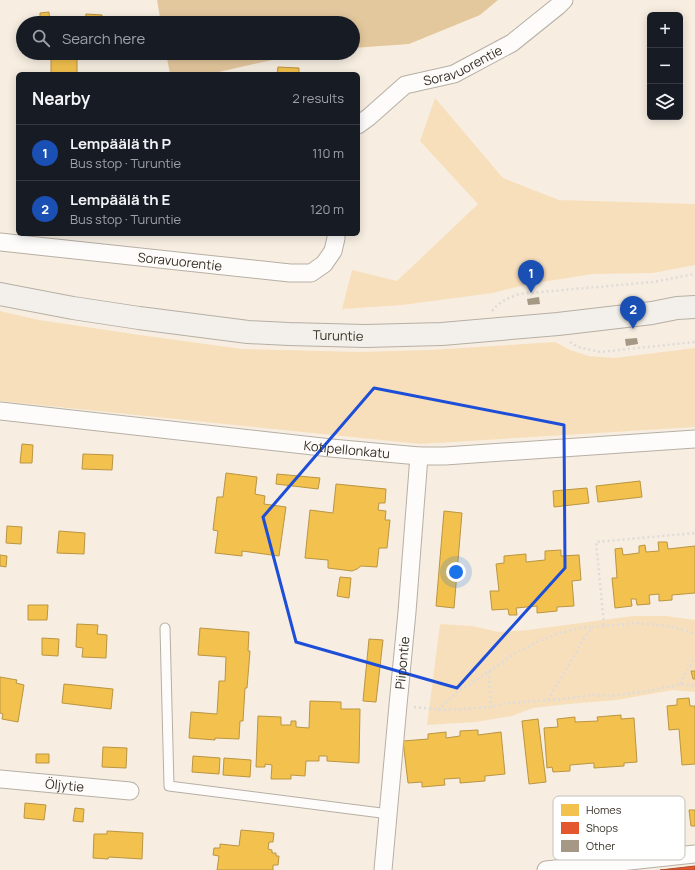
<!DOCTYPE html>
<meta charset="utf-8">
<style>
body{margin:0;font-family:Manrope,sans-serif;background:#242831;color:#f1f3f6}
.controls{position:absolute;right:12px;top:12px;display:grid;overflow:hidden;border-radius:6px;box-shadow:0 2px 10px #0003}
.controls button{width:36px;height:36px;display:grid;place-items:center;padding:0;border:0;border-bottom:1px solid #363941;background:#171b24;color:#f1f3f6;font:20px sans-serif}
.you{position:absolute;left:456px;top:572px;width:14px;height:14px;margin:-10px;border:3px solid #fff;border-radius:50%;background:#1a73e8;box-shadow:0 0 0 6px #1a73e833}
.badge{display:grid;place-items:center;width:26px;height:26px;border-radius:50%;background:#0f766e;color:#fff;font-size:13px;font-weight:700}
.pin{position:absolute;translate:-50% -33px;filter:drop-shadow(0 1px 2px #0008)}
.pin::after{content:'';position:absolute;top:21px;width:14px;height:12px;background:inherit;clip-path:polygon(0 0,100% 0,50% 100%)}
.list{margin:0;padding:0;list-style:none}
h2{display:flex;justify-content:space-between;align-items:center;height:52px;margin:0;padding:0 16px;font-size:17px}
h2 small{font-size:13px;font-weight:400;color:#9ea1a6}
.list li{display:grid;grid-template-columns:26px 1fr auto;gap:12px;align-items:center;box-sizing:border-box;height:56px;padding:0 16px;border-top:1px solid #363941}
.list b{display:block;font-size:15px;white-space:nowrap}
.list p{margin:0;font-size:13px;white-space:nowrap;color:#9ea1a6}
.list em{font-size:13px;font-style:normal;color:#9ea1a6}
.icon{flex:none;width:22px;height:22px;fill:none;stroke:currentColor;stroke-width:2;stroke-linecap:round;stroke-linejoin:round}
.map{position:relative;flex:none;width:695px;height:870px;overflow:hidden}
.search{position:absolute;background:#171b24;box-shadow:0 2px 10px #0003;left:16px;top:16px;width:344px;height:44px;display:flex;align-items:center;gap:10px;box-sizing:border-box;padding:0 14px;border-radius:22px;color:#9ea1a6;font-size:15px}
.panel{position:absolute;background:#171b24;box-shadow:0 2px 10px #0003;left:16px;top:72px;width:344px;height:164px;border-radius:6px}
.map>svg:first-child{display:block}
.green{fill:#f7dfbc}
.forest{fill:#e4c89d}
.homes{fill:#f2c14e;stroke:#ba9542}
.shops{fill:#e4572e;stroke:#b04b2b}
.building{fill:#a59986}
.lines{fill:none;stroke-linecap:round;stroke-linejoin:round}
.lane-casing{stroke:#b6afa4;stroke-width:11}
.street-casing{stroke:#b6afa4;stroke-width:19}
.secondary-casing{stroke:#b6afa4;stroke-width:24}
.path{stroke:#dedbd8;stroke-width:2.5;stroke-dasharray:2 3;stroke-linecap:butt}
.lane{stroke:#fefcfa;stroke-width:9}
.street{stroke:#fefcfa;stroke-width:17}
.secondary{stroke:#f3efea;stroke-width:22}
.marked{fill:none;stroke:#1d4ed8;stroke-width:3;stroke-linejoin:round}
.labels{text-anchor:middle;dominant-baseline:central;stroke-width:4;stroke-linejoin:round;paint-order:stroke}
.street-label{font-size:13px;fill:#362f25;stroke:#fefffe}
.key{fill:#fefffe;stroke:#c2c1bd;stroke-width:1}
.key-label{font-size:11px;fill:#362f25}
</style>
<div class="map">
<svg width="695" height="870" viewBox="0 0 695 870">
<rect width="100%" height="100%" fill="#f7eee1"/>
<path class="green" d="M435,98l68,80 56,22 136,4v61l-42,8 -61,1 -68,11 -31,8 -91,12 -60,4 10,-39 45,11 81,-77 -58,-63z
M0,311l39,9 101,15 102,14 116,3 72,-2 125,-8 15,8 18,6 26,2 81,-10v79l-275,17 -420,-43z
M633,616h33l29,4v72l-22,-2 -56,10 -49,4 -35,4 -21,8 -36,6 -49,3 13,-101 32,2 27,6 29,-2z"/>
<path class="forest" d="M157,0h341l-18,15 -71,29 -56,4v-25h-192z
M166,53h137l-93,21h-40z"/>
<path class="homes" d="M49,12l1,11h-10v-10z
M86,14l16,1v8h-17z
M51,53h26v21h-26z
M278,67l21,1v6h-22z
M22,444l11,1 -1,18h-12z
M83,454l30,1 -1,15 -30,-1z
M226,473l31,4 -2,17 10,2 -1,8 22,3 -7,49 -37,-5v5l-27,-3 3,-22 -5,-1 4,-33h6z
M277,474l43,4 -2,11 -42,-5z
M640,481l2,16 -44,5 -2,-16z
M336,484l50,5 -1,14h-6l-1,7 8,1 -1,9h5l-3,28h-8l-2,19 -16,-1 -4,3 -5,2 -24,-3v-8l-23,-2 5,-48 23,3z
M587,488l2,15 -35,4 -1,-16z
M444,511l18,2 -8,95 -18,-2z
M7,526l15,1 -1,17 -15,-1z
M59,531l26,2 -1,21 -27,-1z
M658,542h9l1,7 27,-3v47l-23,2v5l-13,1v-7l-10,1 1,9 -13,1 -1,-6h-5l1,7 -17,2 -3,-30h5l-2,-29 7,-1 1,7 16,-2v-7l6,-1 1,7 13,-1z
M561,550v6l18,-1 2,25 -9,1 2,25 -17,1v4l-20,2v-7l-21,2 1,7h-8l-1,-6 -16,1 -2,-19h9l-3,-27 8,-1v-7l22,-2v8l19,-2v-9z
M0,555l7,1 -1,11 -6,-1z
M340,577l11,1 -2,20 -12,-2z
M28,605h20l-1,15h-19z
M77,624l21,1 -1,9 10,1 -1,23 -24,-1 1,-9 -7,-1z
M200,628l49,4 -1,19h2l-3,37h-2l-2,33h-3l-1,18 -24,-1v2l-26,-2 2,-26 26,2 2,-33h6l1,-24 -28,-2z
M42,638l17,1 -1,17 -16,-1z
M369,639l14,1 -7,62 -13,-1z
M691,671h4v8h-2z
M0,677l17,3 -1,3 8,2 -6,37 -16,-3 1,-5 -3,-1z
M64,684l49,5 -2,20 -49,-6z
M689,698l1,8h5v58l-13,1 -3,-36 -10,1 -2,-24 10,-1v-6z
M310,701l31,1v7h19l-1,54 -32,-2v-5h-8v5h-13l-1,15 -14,-1v4h-20l1,-14 -7,-1v3h-9l2,-51 23,1v8h10v-4h5v6l13,1z
M621,715v4l13,-1 3,44 -13,1v3l-30,2v-5l-24,2v6l-17,1 -1,-5 -5,1 -3,-40 14,-1 -1,-8 18,-2v5l23,-1 -1,-4z
M538,719l8,63 -17,2 -7,-63z
M478,730v5l23,-3 4,42 -20,2v5l-25,2v-5l-16,1 1,6 -23,2v-5l-14,1 -5,-42 25,-2v-5l18,-2v6l14,-2v-5z
M103,747l24,1 -1,20 -24,-1z
M36,754h13v9h-13z
M193,756l27,2 -1,16 -27,-2z
M224,758l27,2 -1,17 -27,-2z
M25,803l21,2 -2,15 -20,-2z
M75,808l9,1 -1,13 -10,-1z
M689,810h6v16h-4z
M241,830l33,3 -1,9h-4l-1,7 4,1v3h4v3h3l-1,9h-5v5h-56l2,-14 -6,-1 1,-7h6v-4l19,2z
M107,831l36,2 -1,26 -33,-2 -1,2 -15,-1 1,-24h13z"/>
<path class="shops" d="M695,866v4h-35z"/>
<path class="building" d="M539,297l1,7 -12,1 -1,-6z
M637,338l1,6 -12,2 -1,-7z"/>
<g class="lines">
<defs>
<path id="lane" d="M165,628l4,158 220,28"/>
<g id="street">
<path id="s1" d="M358,125l11,-8 36,-32 49,-11 58,-31 46,-37 6,-6"/>
<path id="s2" d="M0,242l290,31h21l13,-9 9,-13 3,-13v-4"/>
<path id="s3" d="M0,411l331,37 88,8h26l250,-17"/>
<path id="s4" d="M0,779l130,12"/>
<path id="s5" d="M383,870l15,-165 9,-93 12,-156"/>
<path d="M546,870l149,-16"/>
</g>
<g id="secondary">
<path id="s6" d="M0,294l73,14 66,10 109,14 41,2 76,2 77,-2 116,-10 94,-11 25,-5 18,-1"/>
</g>
</defs>
<use href="#lane" class="lane-casing"/>
<use href="#street" class="street-casing"/>
<use href="#secondary" class="secondary-casing"/>
<path class="path" d="M492,311c7,-9 16,-13 27,-17l134,-12 42,-8
M570,342l8,5 22,5 95,-10
M604,625l-8,-83 99,-9
M489,671l2,36
M681,684l4,-10 10,-16
M548,700l29,-49 8,-15 8,-9 45,-4 36,4 21,7
M414,707l28,3 21,-1 28,-2 16,-4 56,-4 30,-4 18,1 37,-5 33,-7 14,2
M438,710l20,-19 11,-6 45,-31 21,-11 24,-10 21,-5 12,-1"/>
<use href="#lane" class="lane"/>
<use href="#street" class="street"/>
<use href="#secondary" class="secondary"/>
</g>
<path class="marked" d="M374,388l190,37 1,143 -108,120 -161,-46 -33,-125z"/>
<g class="labels">
<g class="street-label">
<text stroke="none"><textPath href="#s1" startOffset="123">Soravuorentie</textPath></text>
<text stroke="none"><textPath href="#s2" startOffset="181">Soravuorentie</textPath></text>
<text stroke="none"><textPath href="#s6" startOffset="341">Turuntie</textPath></text>
<text stroke="none"><textPath href="#s3" startOffset="349">Kotipellonkatu</textPath></text>
<text stroke="none"><textPath href="#s5" startOffset="208">Piipontie</textPath></text>
<text stroke="none"><textPath href="#s4" startOffset="65">Öljytie</textPath></text>
</g>
</g>
<rect x="553" y="796" width="132" height="64" rx="6" class="key"/>
<rect x="561" y="804" width="18" height="12" fill="#f2c14e"/>
<rect x="561" y="822" width="18" height="12" fill="#e4572e"/>
<rect x="561" y="840" width="18" height="12" fill="#a59986"/>
<g class="key-label">
<text x="586" y="814">Homes</text>
<text x="586" y="832">Shops</text>
<text x="586" y="850">Other</text>
</g>
</svg>
<div class="controls">
<button>+</button>
<button>−</button>
<button><svg class="icon" aria-label="layers" viewBox="0 0 24 24"><path d="M12 4l9 5-9 5-9-5zM3 14l9 5 9-5"/></svg></button>
</div>
<div class="you"></div>
<div class="pin badge" style="left:531px;top:293px;background:#1a4fb4">1</div>
<div class="pin badge" style="left:633px;top:329px;background:#1a4fb4">2</div>
<div class="search"><svg class="icon" aria-label="search" viewBox="0 0 24 24"><circle cx="10" cy="10" r="6"/><path d="M15 15l6 6"/></svg>Search here</div>
<section class="panel">
<h2>Nearby<small>2 results</small></h2>
<ul class="list">
<li><span class="badge" style="background:#1a4fb4">1</span><div><b>Lempäälä th P</b><p>Bus stop · Turuntie</p></div><em>110 m</em></li>
<li><span class="badge" style="background:#1a4fb4">2</span><div><b>Lempäälä th E</b><p>Bus stop · Turuntie</p></div><em>120 m</em></li>
</ul>
</section>
</div>
